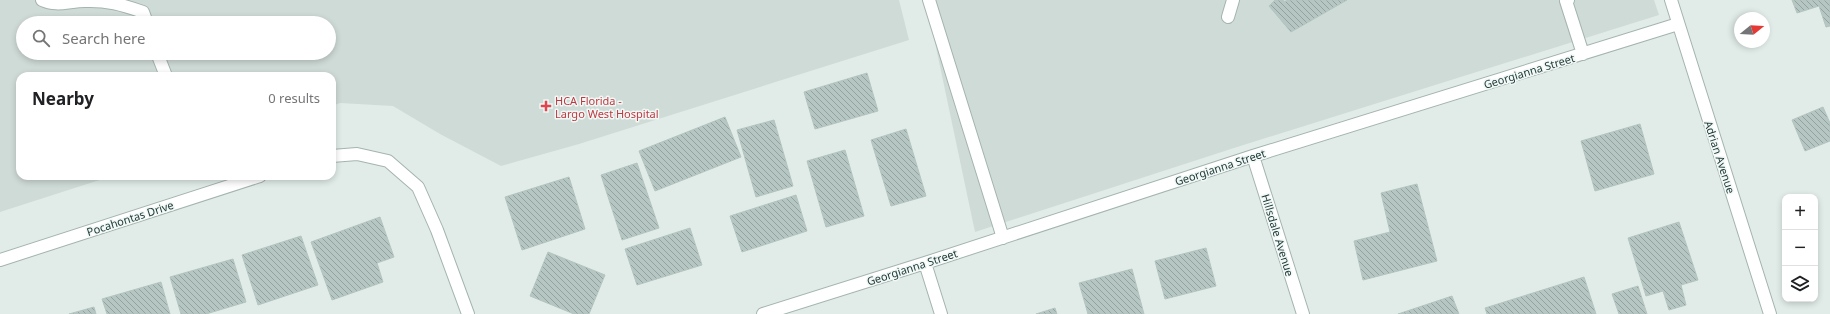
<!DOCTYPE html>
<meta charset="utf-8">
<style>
body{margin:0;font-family:"Noto Sans",sans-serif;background:#f2f2f2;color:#202124}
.controls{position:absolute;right:12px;bottom:12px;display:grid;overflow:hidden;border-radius:8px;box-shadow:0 2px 6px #0003}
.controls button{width:36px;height:36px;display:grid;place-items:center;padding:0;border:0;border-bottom:1px solid #e0e0e0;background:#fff;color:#202124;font:20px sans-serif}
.compass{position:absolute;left:1734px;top:12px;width:36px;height:36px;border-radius:50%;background:#fff;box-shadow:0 2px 6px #0003;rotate:72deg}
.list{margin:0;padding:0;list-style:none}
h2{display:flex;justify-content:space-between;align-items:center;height:52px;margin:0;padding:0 16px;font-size:17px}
h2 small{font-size:13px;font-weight:400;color:#757577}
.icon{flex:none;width:22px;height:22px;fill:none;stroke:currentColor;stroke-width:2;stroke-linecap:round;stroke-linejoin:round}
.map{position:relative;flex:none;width:1830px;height:314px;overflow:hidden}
.search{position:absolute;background:#fff;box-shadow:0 2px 6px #0003;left:16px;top:16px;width:320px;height:44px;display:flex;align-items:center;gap:10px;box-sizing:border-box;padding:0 14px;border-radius:22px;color:#757577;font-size:15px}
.panel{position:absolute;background:#fff;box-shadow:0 2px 6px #0003;left:16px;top:72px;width:320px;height:108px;border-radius:12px}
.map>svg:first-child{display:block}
.built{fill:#cfdbd7;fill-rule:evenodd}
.building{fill:url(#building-back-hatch);stroke:#b3c5c0}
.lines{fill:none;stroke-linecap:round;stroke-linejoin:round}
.minor-casing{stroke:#a4b4b0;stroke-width:14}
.minor{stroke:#fff;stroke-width:12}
.health-dot{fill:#e0444e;stroke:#f1f8f6;stroke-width:1.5}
.labels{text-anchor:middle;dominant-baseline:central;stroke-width:3;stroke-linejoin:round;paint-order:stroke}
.street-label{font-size:11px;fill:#213c39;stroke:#f1f8f6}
.health-label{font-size:11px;fill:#be3a42;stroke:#f1f8f6;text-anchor:start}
</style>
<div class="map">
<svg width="1830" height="314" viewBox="0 0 1830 314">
<defs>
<pattern id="building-back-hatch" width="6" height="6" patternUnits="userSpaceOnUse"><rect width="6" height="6" fill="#b6c6c2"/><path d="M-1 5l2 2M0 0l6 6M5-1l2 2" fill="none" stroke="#94a29f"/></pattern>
</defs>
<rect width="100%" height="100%" fill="#e1ece8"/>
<path class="built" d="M0,0h899l10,40 -330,104 -78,22 -61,-32 -47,-28 -53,-3 -8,3v-30h-312v100h92l-112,36zM23,23h306v30h-306z
M926,0h728l5,15 -425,133 -259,84z"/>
<path class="building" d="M1275,0h8l1,2 4,-2h59l-56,32 -22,-26z
M1792,0h38v26l-4,1 -7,-21 -22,7z
M867,73l11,38 -63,18 -11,-37z
M1823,107l7,16v18l-25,10 -13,-31z
M725,117l16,40 -86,34 -16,-40z
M774,120l19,66 -37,11 -19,-67z
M1640,124l14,50 -59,17 -14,-50z
M906,129l20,67 -35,10 -20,-66z
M845,150l19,66 -38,11 -19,-66z
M637,163l22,65 -37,12 -21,-65z
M569,177l16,52 -63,21 -17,-53z
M1417,184l20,77 -74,19 -9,-39 36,-9 -9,-39z
M796,195l11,36 -65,21 -12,-36z
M380,217l14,40 -17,6 6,19 -51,18 -21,-58z
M1679,222l19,58 -17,5 5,20 -17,5 -6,-19 -17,5 -18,-58z
M690,228l12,37 -65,20 -12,-36z
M301,236l17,49 -60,20 -16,-50z
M1206,248l10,38 -51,13 -10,-38z
M548,252l57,23 -16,39h-15l-44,-18z
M233,259l13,43 -40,12h-25l-11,-37z
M1132,269l12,45h-56l-9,-31z
M1584,277l12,37h-109l-2,-6z
M161,282l9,32h-63l-5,-15z
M1638,286l9,28h-28l-7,-20z
M1452,296l7,18h-61z
M94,307l2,7h-27z
M1055,308l2,6h-21z"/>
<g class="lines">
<defs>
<path id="minor" d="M42,0c15,7 27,1 43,1 21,-1 38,4 58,11l4,11
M929,0l74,238
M1568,0l-2,1 17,53
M1671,0l99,314
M1228,17l5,-17
M157,53l9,23
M332,156l25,-2 31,7 30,26 19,43 31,84
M1253,156l50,158
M0,260l260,-84
M925,263l16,51
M763,314l162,-51 328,-107 425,-132"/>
</defs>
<use href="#minor" class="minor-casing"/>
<use href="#minor" class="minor"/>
</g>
<path class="health-dot" d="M544 100h4v4h4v4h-4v4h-4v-4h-4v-4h4z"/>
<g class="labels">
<g class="street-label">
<text transform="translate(1529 71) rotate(-17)">Georgianna Street</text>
<text transform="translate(1720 157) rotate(72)">Adrian Avenue</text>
<text transform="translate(1220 167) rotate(-18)">Georgianna Street</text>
<text transform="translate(130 218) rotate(-18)">Pocahontas Drive</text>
<text transform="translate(1278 235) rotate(73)">Hillsdale Avenue</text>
<text transform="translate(912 267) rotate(-18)">Georgianna Street</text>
</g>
<g class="health-label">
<text x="555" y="100">HCA Florida -<tspan x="555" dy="13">Largo West Hospital</tspan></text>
</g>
</g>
</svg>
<div class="controls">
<button>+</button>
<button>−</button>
<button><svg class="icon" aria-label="layers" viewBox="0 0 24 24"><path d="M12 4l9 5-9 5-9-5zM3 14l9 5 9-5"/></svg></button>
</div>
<svg class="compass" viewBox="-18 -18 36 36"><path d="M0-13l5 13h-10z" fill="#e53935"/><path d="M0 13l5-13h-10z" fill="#757577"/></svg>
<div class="search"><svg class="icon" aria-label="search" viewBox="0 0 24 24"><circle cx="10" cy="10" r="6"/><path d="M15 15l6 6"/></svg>Search here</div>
<section class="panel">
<h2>Nearby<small>0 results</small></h2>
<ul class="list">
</ul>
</section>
</div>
